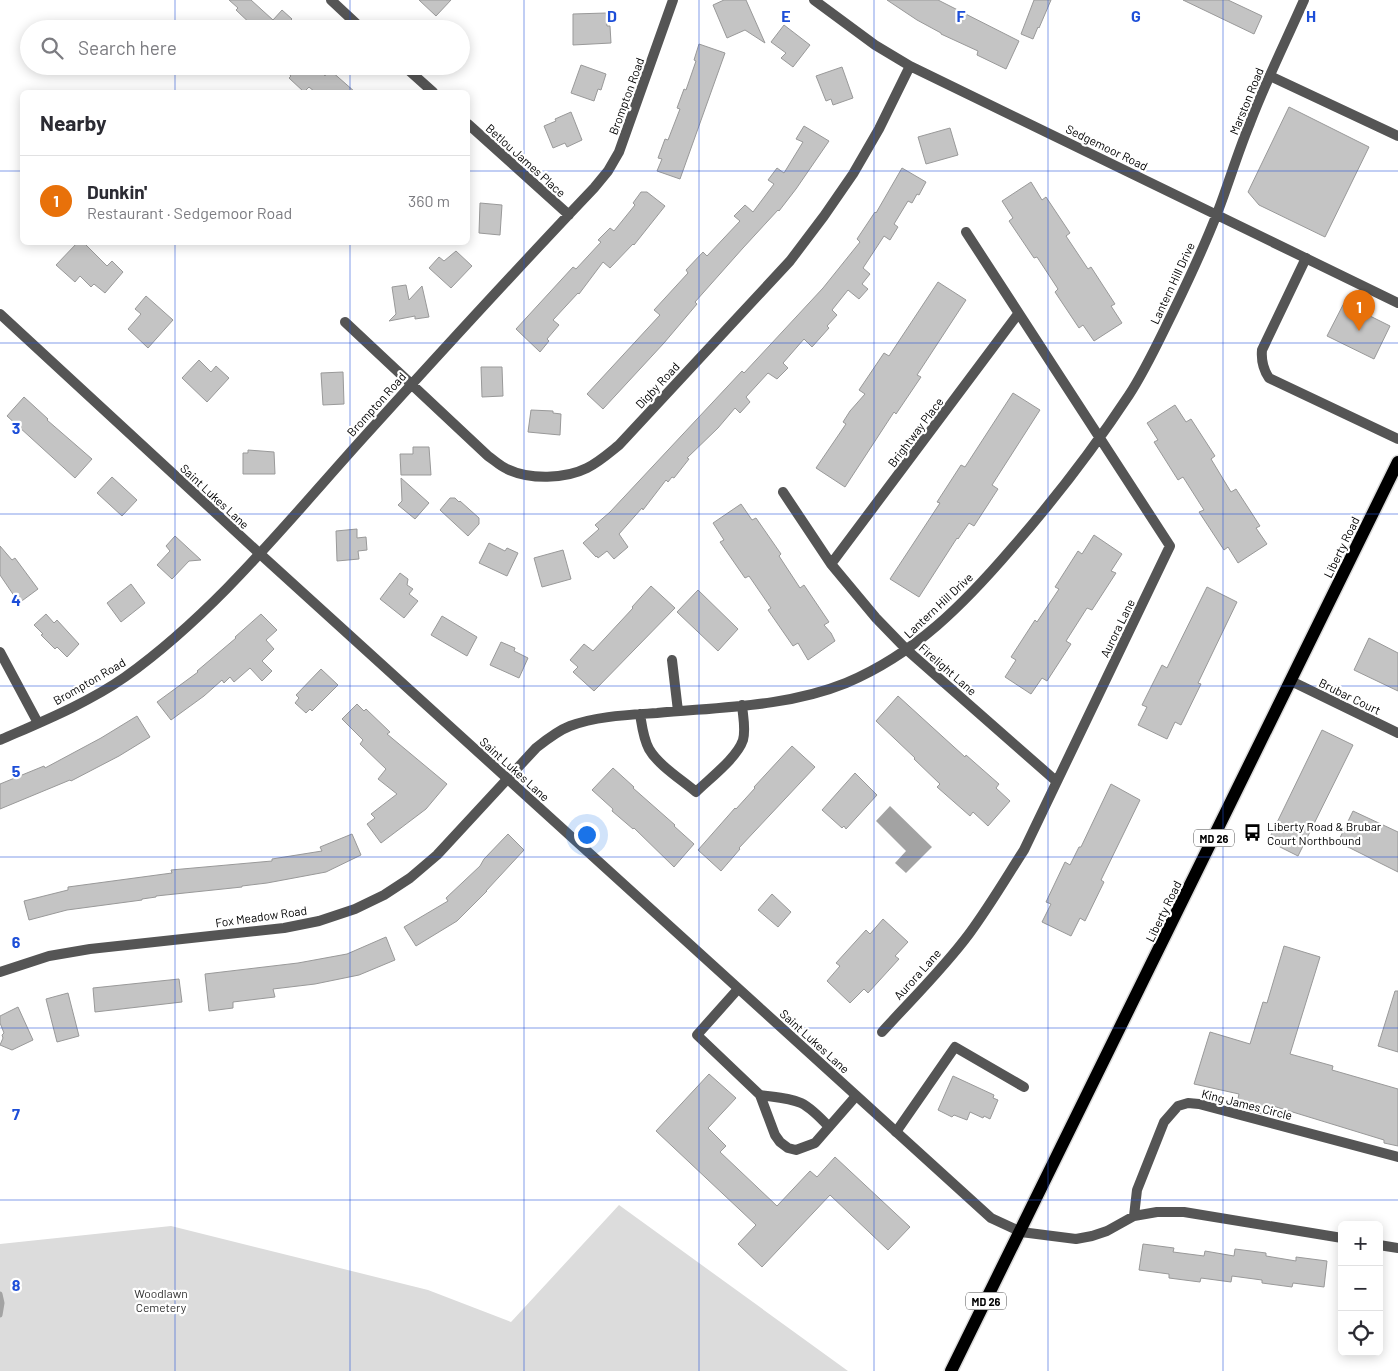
<!DOCTYPE html>
<meta charset="utf-8">
<style>
body{margin:0;font-family:Barlow,sans-serif;background:#f2f2f3;color:#2b2b33}
.controls{position:absolute;right:15px;bottom:15px;display:grid;overflow:hidden;border-radius:8px;box-shadow:0 2px 12px #0003}
.controls button{width:45px;height:45px;display:grid;place-items:center;padding:0;border:0;border-bottom:1px solid #e1e1e2;background:#fff;color:#2b2b33;font:25px sans-serif}
.you{position:absolute;left:586px;top:834px;width:18px;height:18px;margin:-12px;border:4px solid #fff;border-radius:50%;background:#1a73e8;box-shadow:0 0 0 8px #1a73e833}
.badge{display:grid;place-items:center;width:32px;height:32px;border-radius:50%;background:#111827;color:#fff;font-size:16px;font-weight:700}
.pin{position:absolute;translate:-50% -41px;filter:drop-shadow(0 1px 2px #0008)}
.pin::after{content:'';position:absolute;top:26px;width:18px;height:15px;background:inherit;clip-path:polygon(0 0,100% 0,50% 100%)}
.list{margin:0;padding:0;list-style:none}
h2{display:flex;justify-content:space-between;align-items:center;height:65px;margin:0;padding:0 20px;font-size:21px}
h2 small{font-size:16px;font-weight:400;color:#7c7c81}
.list li{display:grid;grid-template-columns:32px 1fr auto;gap:15px;align-items:center;box-sizing:border-box;height:90px;padding:0 20px;border-top:1px solid #e1e1e2}
.list b{display:block;font-size:19px;white-space:nowrap}
.list p{margin:0;font-size:16px;white-space:nowrap;color:#7c7c81}
.list em{font-size:16px;font-style:normal;color:#7c7c81}
.icon{flex:none;width:28px;height:28px;fill:none;stroke:currentColor;stroke-width:2;stroke-linecap:round;stroke-linejoin:round}
.map{position:relative;flex:none;width:1398px;height:1371px;overflow:hidden}
.search{position:absolute;background:#fff;box-shadow:0 2px 12px #0003;left:20px;top:20px;width:450px;height:55px;display:flex;align-items:center;gap:12px;box-sizing:border-box;padding:0 18px;border-radius:28px;color:#7c7c81;font-size:19px}
.panel{position:absolute;background:#fff;box-shadow:0 2px 12px #0003;left:20px;top:90px;width:450px;height:155px;border-radius:8px}
.map>svg:first-child{display:block}
.green{fill:#dcdcdc}
.water{fill:#a3a3a3}
.lines{fill:none;stroke-linecap:round;stroke-linejoin:round}
.stream{stroke:#a3a3a3;stroke-width:5}
.building{fill:#c4c4c4;stroke:#999}
.primary-casing{stroke:#dbdbdb;stroke-width:15}
.service{stroke:#555;stroke-width:10}
.minor{stroke:#555;stroke-width:10}
.tertiary{stroke:#555;stroke-width:10}
.primary{stroke:#000;stroke-width:12}
.grid{fill:none;stroke:#1d4ed8;stroke-width:1;stroke-opacity:0.55}
.labels{text-anchor:middle;dominant-baseline:central;stroke-width:4.5;stroke-linejoin:round;paint-order:stroke}
.shield{fill:#fff;stroke:#4c4c4c;stroke-width:1}
.shield-label{font-size:11px;font-weight:bold;fill:#000}
.street-label{font-size:12px;fill:#000;stroke:#fff}
.poi-label{font-size:12px;fill:#000;stroke:#fff;text-anchor:start}
.park-label{font-size:12px;fill:#333;stroke:#fff}
.grid-label{font-size:16px;text-anchor:middle;font-weight:bold;fill:#1d4ed8;stroke:#fff;stroke-width:4.5;stroke-linejoin:round;paint-order:stroke}
</style>
<div class="map">
<svg width="1398" height="1371" viewBox="0 0 1398 1371">
<rect width="100%" height="100%" fill="#fff"/>
<path class="green" d="M619,1205l229,166h-848v-127l171,-18 257,64 83,32z"/>
<path class="water" d="M890,806l42,41 -26,26 -11,-10 11,-12 -30,-30z"/>
<g class="lines">
<path class="stream" d="M0,1294l2,9 -2,12"/>
</g>
<path class="building" d="M229,0h22l22,20 9,-10 10,9 -2,2 9,8h-43l-20,-19 2,-2z
M419,0h32l-15,16z
M724,0h22l19,43 -20,-13 -18,8 -14,-33z
M887,0h51l81,41 -13,28 -29,-14 1,-4 -37,-17v-1l-24,-13z
M1034,0h17l-12,28 -1,-1 -5,12 -12,-5z
M1183,0h45l34,16 -8,18z
M606,13l1,13h3l1,17 -38,2v-31z
M784,25l26,20 -17,22 -12,-9 5,-5 -15,-11z
M699,44l26,9 -45,126 -23,-8 5,-12 -4,-1 7,-19 3,1 12,-31 -3,-1 7,-19 2,1 10,-29 -2,-1z
M581,65l25,9 -5,16 -3,-1 -4,12 -23,-8z
M280,66h35l10,10 5,-6 25,22h-40l-6,-5 -5,5 -15,-14 2,-2z
M842,67l11,31 -20,7 -2,-6 -5,2 -10,-25z
M1289,107l80,40 -44,90 -66,-32 -11,-13z
M571,112l11,28 -15,7 -2,-4 -12,5 -9,-22 12,-5 -1,-2z
M804,126l25,15 -33,48 -17,22 -1,-1 -35,38 -48,54 2,2 -33,39 -61,66 -16,-15 73,-79 -6,-5 34,-37 -2,-3 17,-18 4,4 33,-35 -6,-5 11,-11 8,7 21,-28 -6,-4 9,-12 7,5 19,-31 -7,-3z
M950,128l8,27 -32,9 -8,-27z
M902,168l24,14 -7,13 -2,-1 -5,9 -4,-2 -14,23 4,3 -8,13 -6,-4 -21,32 7,6 -8,10 6,5 -9,10 -11,-9 -16,20 5,5 -10,11 2,2 -17,19 -8,-8 -21,24 5,5 -11,11 -9,-6 -22,24 4,5 -10,11 -5,-5 -17,20 -31,30 2,1 -15,19 -2,-1 -4,5 -2,-2 -23,30 -1,-2 -23,26 9,13 -14,12 -7,-8 -9,7 -1,-2 -1,1 -13,-14 16,-14 -4,-4 15,-13 132,-141 2,2 79,-85 37,-46 -3,-3 18,-27 1,1z
M1031,182l11,18 4,-3 24,36 -4,3 22,33 3,-2 24,37 -4,2 11,17 -28,18 -11,-16 -4,3 -24,-36 3,-3 -21,-32 -3,1 -25,-37 4,-3 -11,-17z
M641,192h6l18,14 -31,39 -1,-1 -23,24 -7,-6 -24,32 -1,-1 -25,27 6,5 -12,14 2,2 -9,11 -24,-23 57,-62 3,2 25,-27 -3,-2 12,-12 4,3 21,-26 -2,-2z
M480,203l22,2 -2,30 -21,-2z
M78,242h5l24,24 5,-5 11,11 -18,21 -11,-9 -3,3 -11,-11 -5,6 -19,-17z
M456,251l16,15 -21,22 -22,-20 10,-11 5,4z
M938,282l28,18 -49,75 4,2 -25,37 -2,-2 -49,75 -29,-19 30,-44 -3,-2 7,-11 15,-17 -6,-4 25,-37 5,3z
M406,285l3,15 13,-14 7,31 -14,2v-3l-26,5 7,-7 -4,-27z
M146,296l27,24 -25,28 -20,-19 13,-15 -6,-5z
M1344,303l46,23 -16,33 -47,-23z
M199,360l12,12 5,-6 13,12 -22,24 -25,-24z
M481,367h21l1,29 -21,1z
M343,372l1,32 -21,1 -2,-32z
M1013,393l27,17 -48,75 6,4 -24,37 -5,-3 -11,16 -1,-1 -38,59 -29,-18 50,-76 -3,-1 24,-37 4,2z
M24,397l24,22 -1,1 45,39 -17,19 -68,-62z
M1175,405l11,17 5,-3 24,37 -4,3 20,33 5,-3 24,37 -4,2 11,16 -29,19 -10,-16 -4,3 -25,-38 5,-2 -21,-33 -5,3 -24,-38 4,-2 -11,-17z
M531,410l22,1v2l8,1 -1,21 -32,-3z
M413,447h16l2,28h-30l-1,-21h13z
M248,450l26,2 1,22h-32v-21h5z
M112,477l25,23 -15,16 -25,-23z
M401,478l28,25 -14,16 -17,-14 4,-4z
M450,498h5l4,4 1,-1 19,17v6l-11,12 -28,-26z
M741,504l11,16 4,-2 25,36 -2,2 21,32 4,-3 25,37 -5,3 7,8 4,8 -27,19 -10,-17 -5,3 -25,-36 3,-2 -22,-32 -4,2 -25,-36 4,-2 -11,-17z
M357,529v9l9,-1 1,13 -9,1 1,8 -22,2 -1,-30z
M1094,535l28,19 -11,17 5,2 -24,37 -5,-2 -21,33 5,3 -24,37 -5,-3 -11,16 -26,-17 11,-17 -5,-3 24,-37 2,2 22,-33 -4,-2 23,-36 4,3z
M175,536l26,24 -12,1 -17,18 -15,-14 13,-14 -4,-5z
M489,543l16,8 2,-3 11,5 -11,23 -28,-13z
M0,546l12,14 3,-2 23,31 -19,14 -19,-28z
M563,550l8,29 -29,8 -8,-29z
M400,573l8,6 -1,6 6,4 -4,5 9,7 -14,17 -24,-19z
M131,584l14,19 -24,19 -14,-19z
M651,586l24,22 -81,83 -21,-19 5,-5 -8,-7 14,-16 9,7 40,-43 -1,-1z
M1207,587l30,15 -39,81 3,1 -20,41 -6,-3 -8,17 -29,-14 9,-18 -5,-2 20,-40 5,3z
M698,590l40,39 -20,22 -41,-39z
M46,614l8,9 3,-3 22,24 -12,13 -10,-10 -2,2 -14,-14 2,-1 -9,-9z
M261,614l16,16 -11,10 8,9 -12,12 10,10 -10,10 -12,-13 -16,14 -4,-5 -6,6 -2,-3 -18,16 -33,24 -14,-18 41,-30 -1,-1 39,-33 -1,-1z
M442,616l35,21 -10,19 -36,-21z
M1369,638l29,15v38l-44,-21z
M501,642l14,6 -1,3 14,7 -9,20 -29,-13z
M321,669l17,16 -26,26 -2,-2 -4,4 -11,-10 4,-5 -3,-3z
M898,696l67,61 1,-2 33,29 -3,4 14,13 -22,25 -15,-14 -3,4 -33,-29 3,-3 -26,-25 1,-1 -39,-37z
M357,704l7,7 2,-2 24,23 -3,2 60,50 -21,25 -45,34 -14,-19 8,-6 -4,-4 26,-20 -19,-15 8,-10 -26,-25 3,-4 -21,-21z
M137,716l13,21 -31,19 -48,25 -1,-1 -70,29v-25l44,-18 1,2 56,-30z
M1322,730l31,15 -55,111 -30,-15z
M792,746l23,21 -76,81 1,1 -19,22 -23,-21 37,-42 1,1 19,-21 -1,-1z
M613,768l21,19 -1,1 42,37 -1,1 20,18 -20,23 -40,-39 -1,1 -21,-18 1,-2 -21,-19z
M855,773l22,22 -31,34 -2,-3 -2,2 -20,-18z
M1111,784l29,16 -39,80 3,2 -19,39 -5,-3 -9,18 -29,-14 9,-18 -5,-2 19,-40 5,3 9,-18h2z
M1353,811l45,21v40l-60,-30z
M352,834l9,21 -35,17 -59,11 -25,3v1l-86,9v1l-14,2v1l-75,10 -38,10 -5,-19 44,-11v-3l104,-14 -1,-3 101,-9v-2l50,-8 -2,-4z
M508,834l16,16 -38,41h1l-30,30 -41,25 -12,-19 44,-26 -2,-3 34,-32 4,-7z
M772,894l19,18 -13,15 -20,-17z
M883,919l25,23 -13,14 4,3 -31,34 -4,-4 -14,14 -23,-22 13,-15 -4,-3 30,-33 4,4z
M386,937l9,23 -36,15 -44,9 -42,5 2,8 -42,5v6l-24,3 -4,-37 93,-11 49,-9z
M1284,946l36,11 -30,97 43,12 -1,4 66,19v57l-14,-3v-3l-111,-34 -3,10 -34,-9 3,-13 -45,-10 16,-52 40,12 13,-42 4,1z
M179,979l3,23 -87,10 -2,-24z
M1395,991h3v61l-20,-6z
M68,993l11,43 -22,6 -11,-43z
M18,1007l15,33 -21,10 -12,-5 3,-7 -1,-3 2,-2 -4,-10v-7z
M709,1074l27,24 -28,30 18,18 -6,6 57,54 33,-35 7,6 18,-20 75,70 -22,23 -58,-55 -68,72 -24,-23 18,-19 -100,-94z
M953,1076l41,19 -1,3 5,2 -8,19 -6,-3 -1,2 -13,-6 -3,8 -13,-5 -2,2 -14,-7z
M1143,1244l31,4 -1,4 31,4 1,-5 29,5 1,-7 31,4v3l30,5v-4l31,4 -3,26 -31,-4 -1,4 -30,-4v-3l-30,-4 -1,6 -30,-4 -1,4 -31,-4v-4l-30,-4z"/>
<g class="lines">
<defs>
<path id="primary" d="M951,1371l447,-909"/>
</defs>
<use href="#primary" class="primary-casing"/>
<path class="service" d="M1270,76l128,60
M1306,258l-44,92c-1,11 1,19 7,28l129,61
M738,989l-41,46 63,60 15,40 5,7 8,6 8,2 19,-7 41,-47
M760,1095c38,5 42,3 69,32
M896,1132l59,-85 69,40"/>
<path class="minor" d="M331,0l31,29
M814,0l61,45 35,21 488,237
M404,66l29,26
M468,124l101,91
M345,322l143,134c6,4 12,10 19,13 23,11 58,10 80,-1 12,-6 22,-15 32,-23l171,-184 34,-45 29,-42 26,-45 31,-63
M783,492l48,72 45,54 31,32 149,131
M831,564l187,-250
M0,652l38,71
M672,660l6,51
M1291,681l107,52
M640,714c2,12 3,24 9,35 9,16 33,31 47,43 13,-13 41,-34 47,-52 3,-11 0,-23 -1,-35
M0,740c41,-18 88,-37 125,-63 91,-65 163,-156 238,-239 76,-84 153,-168 231,-250l14,-17 11,-19 54,-152
M0,972l49,-16 41,-7 194,-21 35,-7 36,-12 29,-14 26,-17 27,-23 99,-107c10,-8 21,-17 34,-22 27,-10 58,-11 87,-13 63,-6 130,-6 189,-30 69,-29 118,-79 166,-135 42,-48 82,-100 117,-153 17,-26 30,-55 44,-83 16,-33 32,-67 45,-101 11,-29 20,-59 32,-88 16,-42 36,-82 54,-123
M882,1032c29,-32 61,-63 87,-98 20,-27 37,-56 55,-84l146,-304 -204,-314
M1134,1216l3,-26 27,-68 14,-16 10,-3 11,1 199,53
M1021,1232l55,7 16,-3 15,-5 27,-15 23,-4h27l158,26
M1379,1245l19,3"/>
<path class="tertiary" d="M0,314l259,239 732,665 30,14"/>
<use href="#primary" class="primary"/>
</g>
<path class="grid" d="M175,0v29M350,0v29M524,0v1371M699,0v1371M874,0v1371M1048,0v1371M1223,0v1371M175,66v26M350,66v26M0,171h22M468,171h930M175,242v1129M350,242v1129M0,343h1398M0,514h1398M0,686h1398M0,857h1398M0,1028h1398M0,1200h1398"/>
<defs>
<symbol id="bus-bare" viewBox="-9 -9 18 18"><path d="M-5-6H5V4H4V6H2V4H-2V6H-4V4H-5ZM-3.5-4V0h7V-4ZM-3.5 1.2v1.5H-2V1.2ZM2 1.2v1.5H3.5V1.2Z" fill="#000" stroke="#fff" stroke-width="2.5" paint-order="stroke"/></symbol>
</defs>
<g fill-rule="evenodd">
<use href="#bus-bare" x="1240" y="820" width="25" height="25"/>
</g>
<g class="labels">
<g class="shield">
<rect x="1194" y="829.5" width="40" height="17" rx="4"/>
<rect x="966" y="1292.5" width="40" height="17" rx="4"/>
</g>
<g class="shield-label">
<text x="1214" y="838">MD 26</text>
<text x="986" y="1301">MD 26</text>
</g>
<g class="street-label">
<text transform="translate(626 96) rotate(-70)">Brompton Road</text>
<text transform="translate(1246 101) rotate(-68)">Marston Road</text>
<text transform="translate(1107 147) rotate(26)">Sedgemoor Road</text>
<text transform="translate(526 160) rotate(42)">Betlou James Place</text>
<text transform="translate(1172 283) rotate(-65)">Lantern Hill Drive</text>
<text transform="translate(657 385) rotate(-47)">Digby Road</text>
<text transform="translate(376 404) rotate(-48)">Brompton Road</text>
<text transform="translate(915 432) rotate(-53)">Brightway Place</text>
<text transform="translate(215 496) rotate(43)">Saint Lukes Lane</text>
<text transform="translate(1341 547) rotate(-64)">Liberty Road</text>
<text transform="translate(938 605) rotate(-43)">Lantern Hill Drive</text>
<text transform="translate(1117 628) rotate(-64)">Aurora Lane</text>
<text transform="translate(948 669) rotate(41)">Firelight Lane</text>
<text transform="translate(89 681) rotate(-30)">Brompton Road</text>
<text transform="translate(1350 696) rotate(26)">Brubar Court</text>
<text transform="translate(515 769) rotate(42)">Saint Lukes Lane</text>
<text transform="translate(1163 911) rotate(-64)">Liberty Road</text>
<text transform="translate(261 916) rotate(-8)">Fox Meadow Road</text>
<text transform="translate(917 974) rotate(-48)">Aurora Lane</text>
<text transform="translate(815 1041) rotate(42)">Saint Lukes Lane</text>
<text transform="translate(1247 1104) rotate(14)">King James Circle</text>
</g>
<g class="poi-label">
<text x="1267" y="826">Liberty Road &amp; Brubar<tspan x="1267" dy="14">Court Northbound</tspan></text>
</g>
<g class="park-label">
<text x="161" y="1293">Woodlawn<tspan x="161" dy="14">Cemetery</tspan></text>
</g>
</g>
<g class="grid-label">
<text x="612" y="22">D</text>
<text x="786" y="22">E</text>
<text x="961" y="22">F</text>
<text x="1136" y="22">G</text>
<text x="1311" y="22">H</text>
<text x="16" y="434">3</text>
<text x="16" y="606">4</text>
<text x="16" y="777">5</text>
<text x="16" y="948">6</text>
<text x="16" y="1120">7</text>
<text x="16" y="1291">8</text>
</g>
</svg>
<div class="controls">
<button>+</button>
<button>−</button>
<button><svg class="icon" aria-label="locate" viewBox="0 0 24 24"><circle cx="12" cy="12" r="6"/><path d="M12 2v4M12 18v4M2 12h4M18 12h4"/></svg></button>
</div>
<div class="you"></div>
<div class="pin badge" style="left:1359px;top:331px;background:#e8710a">1</div>
<div class="search"><svg class="icon" aria-label="search" viewBox="0 0 24 24"><circle cx="10" cy="10" r="6"/><path d="M15 15l6 6"/></svg>Search here</div>
<section class="panel">
<h2>Nearby<small></small></h2>
<ul class="list">
<li><span class="badge" style="background:#e8710a">1</span><div><b>Dunkin'</b><p>Restaurant · Sedgemoor Road</p></div><em>360 m</em></li>
</ul>
</section>
</div>
